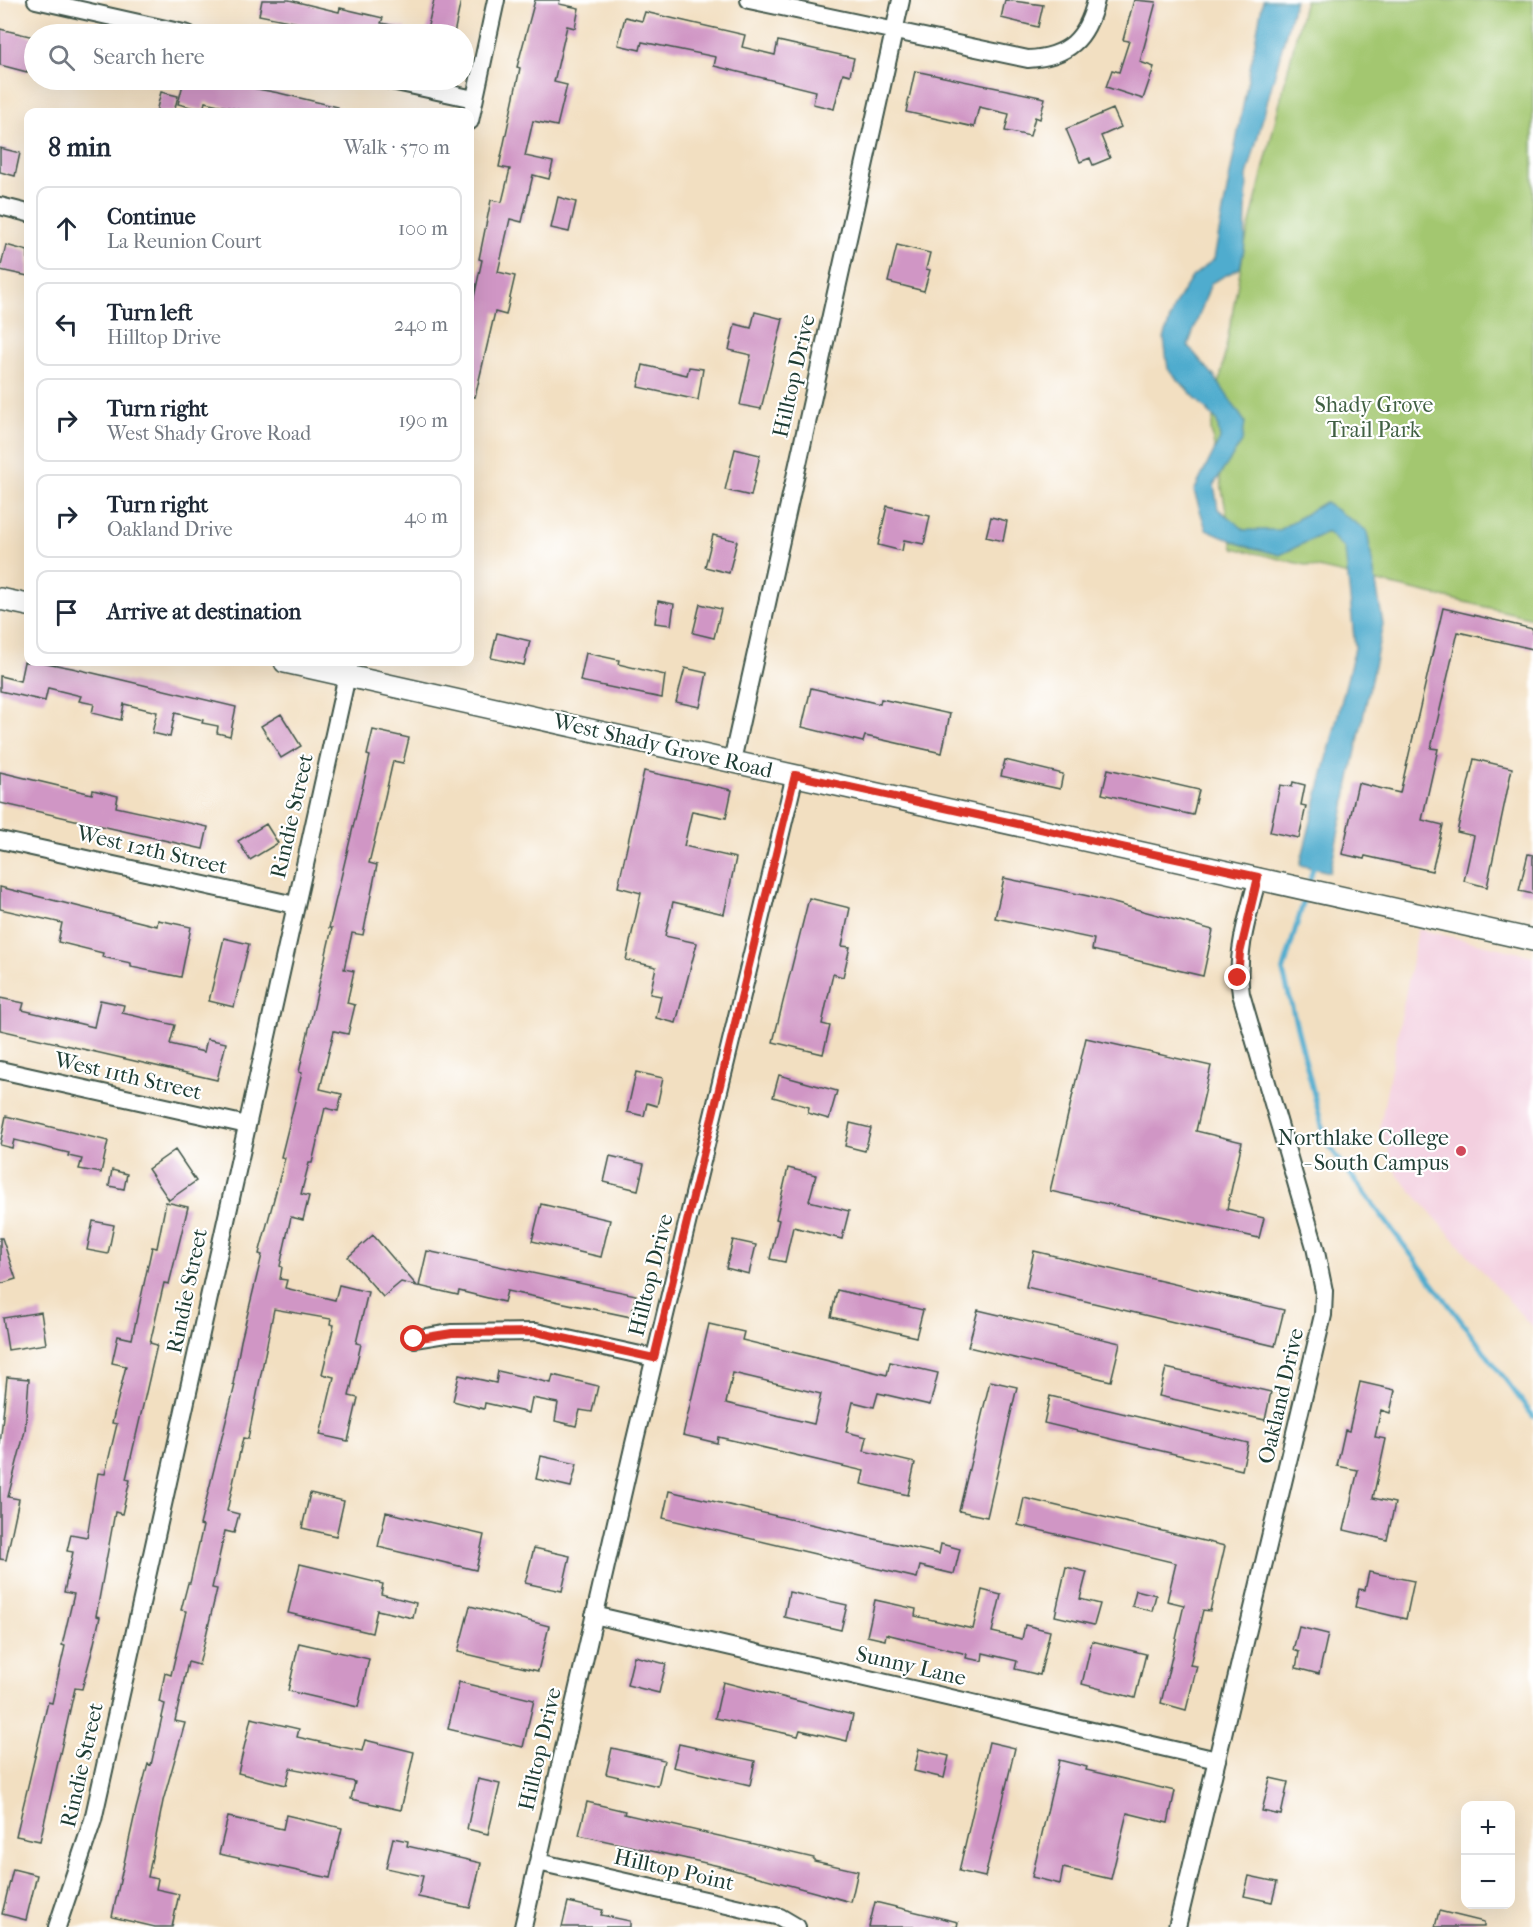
<!DOCTYPE html>
<meta charset="utf-8">
<style>
body{margin:0;font-family:"IM FELL French Canon",serif;background:#f6f6f7;color:#1f2937}
.controls{position:absolute;right:18px;bottom:18px;display:grid;overflow:hidden;border-radius:12px;box-shadow:0 6px 24px #0002}
.controls button{width:54px;height:54px;display:grid;place-items:center;padding:0;border:0;border-bottom:2px solid #e0e1e3;background:#fff;color:#1f2937;font:30px sans-serif}
.stop{position:absolute;width:18px;height:18px;margin:-14px;border:4px solid #d93025;border-radius:50%;background:#fff}
.stop.end{background:#d93025;border-color:#fff;box-shadow:0 2px 6px #0008}
.list{margin:0;padding:0;list-style:none}
h2{display:flex;justify-content:space-between;align-items:center;height:78px;margin:0;padding:0 24px;font-size:26px}
h2 small{font-size:20px;font-weight:400;color:#747a83}
.list li{display:grid;grid-template-columns:39px 1fr auto;gap:18px;align-items:center;box-sizing:border-box;height:84px;margin:0 12px 12px;padding:0 12px;border:2px solid #e0e1e3;border-radius:12px}
.list b{display:block;font-size:22px;white-space:nowrap}
.list p{margin:0;font-size:20px;white-space:nowrap;color:#747a83}
.list em{font-size:20px;font-style:normal;color:#747a83}
.icon{flex:none;width:33px;height:33px;fill:none;stroke:currentColor;stroke-width:2;stroke-linecap:round;stroke-linejoin:round}
.map{position:relative;flex:none;width:1533px;height:1927px;overflow:hidden}
.search{position:absolute;background:#fff;box-shadow:0 6px 24px #0002;left:24px;top:24px;width:450px;height:66px;display:flex;align-items:center;gap:15px;box-sizing:border-box;padding:0 21px;border-radius:33px;color:#747a83;font-size:22px}
.panel{position:absolute;background:#fff;box-shadow:0 6px 24px #0002;left:24px;top:108px;width:450px;height:558px;border-radius:12px}
.map>svg:first-child{display:block}
.built{fill:#f3cfdf}
.park{fill:#a3c770;stroke:#618252;stroke-width:1.5}
.water{fill:#4facce;stroke:#377481;stroke-width:1.5}
.lines{fill:none;stroke-linecap:round;stroke-linejoin:round}
.stream{stroke:#4facce;stroke-width:5}
.building{fill:#d096c5;fill-rule:evenodd}
.minor-casing{stroke:#3f5549;stroke-width:20}
.major-casing{stroke:#3f5549;stroke-width:24}
.minor{stroke:#fff;stroke-width:16}
.major{stroke:#fff;stroke-width:21}
.route{stroke:#d93025;stroke-width:8}
.poi-dot{fill:#d1495b;stroke:#fff;stroke-width:2}
.labels{text-anchor:middle;dominant-baseline:central;stroke-width:4.5;stroke-linejoin:round;paint-order:stroke}
.street-label{font-size:22px;fill:#1f3d34;stroke:#fff}
.park-label{font-size:22px;fill:#406043;stroke:#fff}
.poi-label{font-size:22px;fill:#1f3d34;stroke:#fff;text-anchor:end}
</style>
<div class="map">
<svg width="1533" height="1927" viewBox="0 0 1533 1927">
<rect width="100%" height="100%" fill="#fff"/>
<filter id="ink" filterUnits="userSpaceOnUse"><feTurbulence type="fractalNoise" baseFrequency=".0167" numOctaves="2"/><feDisplacementMap in="SourceGraphic" scale="12" xChannelSelector="R" yChannelSelector="G"/><feConvolveMatrix kernelMatrix="1 2 1 2 8 2 1 2 1" color-interpolation-filters="sRGB"/></filter>
<filter id="wash" filterUnits="userSpaceOnUse"><feTurbulence type="fractalNoise" baseFrequency=".008" numOctaves="4" result="noise"/><feDisplacementMap in="SourceGraphic" scale="24" xChannelSelector="R" yChannelSelector="G"/><feGaussianBlur stdDeviation="1.35" result="paint"/><feColorMatrix in="noise" values="0 0 0 0 0 0 0 0 0 0 0 0 0 0 0 0 0 1.4 0 .05"/><feComposite in="paint" operator="in"/></filter>
<g filter="url(#wash)">
<rect width="100%" height="100%" fill="#f2dfc1"/>
<path class="built" d="M1418,929l115,27v372l-135,-152 -18,-50z"/>
<path class="park" d="M1305,0h228v618l-300,-70 -22,-118 34,-186z"/>
<path class="water" d="M1263,0h32l-48,176 -2,68 -5,24 -29,15 -23,63 26,30 31,46 -3,20 -28,42 4,25 27,21h34l46,-28 42,29 16,93 -53,248 -30,-7 55,-217 -10,-99 -18,-17 -47,23 -35,-9 -39,-17 -12,-38 26,-52 -3,-18 -49,-52 -4,-30 10,-33 18,-29 22,-18z"/>
<g class="lines">
<path class="stream" d="M1309,884l5,-20
M1306,893l-23,79 43,170 207,274"/>
</g>
<g id="blocks">
<path class="building" d="M262,0h27l50,12 1,-4 43,10 -2,5 25,5 -1,6h-53l-93,-19z
M434,0h27l-7,34h-28z
M535,0h25l-1,4 20,4 -4,20 -8,-2 -13,56 13,3 -10,41 -24,-5 -8,35 28,6 -4,17 -16,-4 -11,47 -12,-3 -12,53 17,4 -9,39 -11,-3 -20,85 -5,-1v-80l12,-56 -3,-1 12,-59 11,2 8,-33 -11,-2 21,-99 -3,-1z
M1005,0l38,5 -5,22 -37,-9z
M1134,0l22,2 -16,60 14,5 -11,32 -37,-12 6,-17 7,2 10,-31 -6,-1z
M645,12l100,23 -3,12 33,8 3,-14 76,17 -4,17 -7,-2 -9,36 -21,-5 3,-13 -102,-25 2,-9 -74,-15 -2,8 -22,-5 7,-28 17,4z
M0,29l34,8 -7,35 -27,-7z
M915,71l130,27 -5,21 -5,-2 -5,19 -25,-5 4,-17 -30,-7 -5,20 -68,-15z
M184,80h26l69,13 59,14 -1,5h-88l-44,-10 -2,8 -25,-6z
M161,92l17,4 -4,16h-18z
M1113,109l8,18 -20,9 9,22 -17,7 -3,-7 -10,4 -14,-33z
M0,148l20,5 -5,23 -15,-4z
M558,197l18,5 -7,30 -18,-4z
M6,245l22,6v25l-28,-6z
M897,245l33,8 -4,16 4,1 -6,21 -36,-9z
M755,312l28,7 -22,90 -21,-4 11,-50 -22,-5 6,-26 16,4z
M643,365l44,10 2,-8 14,2 -5,31 -60,-13z
M735,449l25,6 -9,41 -26,-6z
M887,506l43,10 -6,28 -20,-4 -2,11 -24,-6z
M991,517l16,4 -4,20 -17,-4z
M713,535l24,6 -8,32 -24,-6z
M658,601l16,3 -3,21 -16,-2z
M700,604l21,5 -7,29 -21,-5z
M1443,608l90,21v20l-75,-17 -27,116 7,1 -16,71 21,5 -11,46 -67,-15 -1,3 -22,-5 16,-71 42,10z
M497,633l33,8 -6,24 -33,-7z
M586,653l33,7 -1,4 47,11 -3,23 -82,-17z
M24,662h17l31,6 164,39 -6,29 -13,-3 1,-7 -16,-3 1,-3 -28,-7 -5,24 -18,-4 5,-21 -33,-8 -3,16 -29,-7 2,-9 -15,-3 2,-5 -33,-8 -3,13 -45,-10v-15l20,5z
M685,668l22,5 -7,34 -24,-5z
M811,688l69,16 1,-5 69,15 -8,39 -77,-17 -2,6 -61,-15z
M281,714l20,32 -20,12 -20,-32z
M373,730l36,8 -6,25 -10,-2 -11,49 -13,53 8,2 -14,70 -11,-2 -8,36 10,2 -7,32 8,2 -7,29 -14,-3 -14,58 22,5 -4,17 -13,-3 -13,55h-3l-8,31 8,2 -6,24 -12,-3 -11,49 2,1 -2,12 7,1 -2,8 50,12 4,-15 29,7 -12,51 5,1 -12,52 9,2 -10,43 -28,-6 14,-58 -12,-3 12,-49 -4,-1 1,-5 -57,-10 -26,130 -5,-1 -16,73 12,3 -5,19 -9,-2 -13,57 5,1 -18,76 -11,-3 -13,59 10,2 -22,78 -15,76 10,2 -2,10 23,5 -7,33h-17l-43,-10 24,-108 12,-45 3,1 14,-61 -6,-2 6,-29 6,2 15,-64 -5,-1 7,-27h2l13,-57 -3,-1 35,-140 -2,-1 8,-43 21,-86 -3,-1 26,-96 -4,-1 21,-84 -3,-1 33,-144h-3l41,-172 -3,-1z
M1474,759l38,9 -25,119 -23,-6 10,-45 -17,-4z
M1005,760l58,14 -3,15 -59,-13z
M1108,769l91,21 -6,25 -91,-21z
M644,771l88,19 -6,28 -34,-7 -8,35 52,12 -12,56 -51,-12 -8,34 32,7 -21,80 -20,-5 5,-22 -11,-2 6,-27 -30,-7 15,-67 -23,-6z
M0,772l92,22 1,-4 25,6 -2,11 92,20 -5,22 -203,-46z
M1293,782l12,3 -4,20 5,1 -7,32 -29,-6 10,-47 12,2z
M266,824l12,19 -28,17 -12,-19z
M1528,854l5,1v39l-14,-3z
M1004,878l84,18 125,34 -10,46 -111,-26 2,-11 -99,-21z
M0,887l157,39 1,-6 33,7 -10,50 -50,-10v-4l-29,-6 1,-4 -45,-11 4,-19 -62,-14z
M809,898l41,10 -8,38 8,1 -7,30 -10,-3 -11,50 8,2 -7,28 -50,-12z
M224,938l25,6 -15,63 -25,-6z
M0,998l24,5 -2,7 72,17 6,-27 24,5 -2,8 53,12 -5,19 34,8 3,-13 19,4 -9,37 -217,-50z
M1086,1038l125,28 -15,65 46,11 -15,67 37,9 -5,20 -209,-47z
M636,1072l27,6 -6,28 -10,-3 -3,13 -17,-4z
M779,1075l58,16 -8,28 -21,-6 1,-6 -36,-10z
M6,1116l102,25 -7,32 -22,-4 3,-10 -14,-3 1,-3 -55,-13 -2,8 -12,-3z
M850,1123l21,5 -6,23 -20,-5z
M175,1150l21,31 -27,19 -21,-31z
M610,1156l34,8 -6,26 -34,-8z
M788,1168l28,7 -7,26 40,10 -7,28 -49,-12 -8,35 -15,-3 9,-39 -3,-1z
M112,1170l15,4 -3,15 -15,-3z
M166,1202l22,5 -19,77 -5,-1 -14,60 7,2 -31,134 4,1 -8,34 -7,-2 -19,104 4,1 -8,35 -10,37 -7,-1 -35,153 -24,-5 32,-134 4,1 13,-57 -3,-1 12,-51 -10,-2 9,-40 -6,-1 4,-17 16,3 11,-64 7,1 12,-50 -5,-1 14,-57 -14,-3 6,-27 14,3 20,-92 5,1z
M541,1204l69,16 -9,37 -69,-16z
M93,1221l21,4 -6,29 -21,-4z
M373,1235l44,51 -16,-4 -18,15 -35,-40z
M0,1238h2l14,41 -16,5z
M733,1240l23,5 -7,29 -23,-6z
M427,1251l209,44 -5,22 -124,-26 -3,11 -45,-11 -1,4 -39,-9z
M1034,1251l250,59 -9,36 -249,-59z
M837,1290l86,20 -7,27 -85,-20z
M978,1310l142,33 -9,38 -143,-34z
M41,1312l5,32 -38,6 -5,-32z
M709,1324l35,8 -2,8 145,35 3,-13 48,11 -8,32 -52,-12 -4,14 -21,-5 -7,30 21,5 -3,14 51,12 -7,32 -47,-11 3,-13 -146,-34 -1,6 -34,-8zM733,1373l88,21 -7,30 -88,-21z
M1166,1368l105,24 -6,28 -106,-24z
M498,1371l53,12 2,-8 45,11 -6,26 -12,-2 -4,16 -21,-5 3,-18 -26,-5 -3,15 -44,-10 -1,6 -31,-8 6,-26 37,8z
M7,1377l22,2 -4,52 -17,66 11,2 -13,61 -6,-1v-114z
M990,1381l27,6 -30,130 -28,-6z
M1360,1382l35,8 -5,23 -9,-3 -6,27 11,2 -13,59 22,5 -8,37 -43,-10 14,-60 -21,-4 8,-36 4,1z
M1050,1396l198,47 -6,27 -198,-47z
M541,1456l36,8 -6,23 -35,-8z
M669,1491l270,63 2,-10 19,5 -6,25 -34,-8 -3,12 -254,-60z
M310,1493l34,8 -8,35 -34,-8z
M1024,1498l201,48 -15,65 -7,-1 -13,55 7,1 -11,44 -25,-7 23,-98 -17,-4 9,-38 -158,-38z
M386,1512l98,23 -8,35 -98,-23z
M534,1548l36,8 -8,35 -37,-8z
M300,1564l83,20 -2,10 35,9 -3,15 -36,-8 -5,23 -84,-20z
M1066,1567l21,5 -7,27 20,5 -6,21 -39,-9z
M1369,1572l45,9 -8,38 -51,-12 4,-18 6,1z
M982,1590l19,5 -9,37 30,7 3,-14 25,6 -10,44 -25,-6 2,-8 -34,-8 -1,8 -16,-3 1,-4 -81,-20 -1,6 -18,-4 8,-36 41,9 -1,7 58,13z
M1136,1590l20,5 -4,16 -20,-5z
M789,1592l58,13 -6,25 -57,-13z
M470,1606l79,20 -11,45 -80,-19z
M1299,1627l29,7 -9,40 -23,-6 3,-16 -6,-2z
M1092,1641l54,13 -11,44 -53,-14z
M299,1643l70,16 -11,48 -70,-16z
M634,1656l32,8 -7,29 -32,-8z
M459,1682l75,18 -11,47 -75,-18z
M723,1682l130,33 -6,26 -47,-11 -2,6 -83,-18z
M251,1718l48,11 -2,8 40,9 25,5 3,-11 49,12 -13,58 -50,-11 4,-17 -44,-10 -21,-4 -4,17 -48,-12z
M989,1742l26,6 -30,129 -26,-6z
M679,1744l76,17 -5,24 -77,-18z
M612,1748l52,12 -6,26 -52,-12z
M919,1749l30,7 -5,22 -30,-7z
M1059,1760l28,7 -1,3 89,21 -7,32 -41,-10 -16,66 -48,-11 -3,16 -28,-7z
M1270,1778l18,4 -7,33 -19,-4z
M478,1779l22,5 -12,50 -21,-5z
M587,1802l38,9 -1,3 190,44v3l44,10 -7,31 -132,-36 -140,-31z
M286,1815l56,13 -12,50 -111,-24 9,-37 55,12z
M393,1838l15,3 -1,5 74,17 -11,45 -52,-11 5,-21 -37,-8z
M13,1869l24,6 -11,45 -24,-6z
M1249,1876l28,6 -5,20 -28,-6z
M568,1902l35,8 -2,5 29,6v6h-68z
M875,1902l83,20 -1,5h-88z
M1439,1911l45,11v5h-49z"/>
</g>
</g>
<g filter="url(#ink)">
<use href="#blocks" fill-opacity="0" stroke="#3f5549" stroke-width="1.5"/>
<g class="lines">
<defs>
<path id="minor" d="M36,0l152,34
M749,0l279,59c40,-2 59,-20 68,-59
M387,80l87,19
M470,121l26,-121
M0,206l28,7
M732,761l169,-761
M0,840l295,65
M0,1070l247,55
M414,1339l38,-6 84,-1 118,26
M594,1615l623,145
M538,1862l242,55 17,10
M57,1927l36,-107 257,-1158
M523,1927l110,-479 162,-673
M1177,1927l146,-612 1,-24 -9,-44 -74,-253c-6,-39 7,-79 17,-117"/>
<path id="major" d="M0,599l28,6
M285,662l1248,278"/>
</defs>
<use href="#minor" class="minor-casing"/>
<use href="#major" class="major-casing"/>
<use href="#minor" class="minor"/>
<use href="#major" class="major"/>
</g>
</g>
<g class="lines" filter="url(#ink)">
<path class="route" d="M414,1339l38,-6 84,-1 118,26 141,-583 463,102 -18,76 -2,25"/>
</g>
<circle class="poi-dot" cx="1461" cy="1151" r="6"/>
<g class="labels">
<g class="street-label">
<text transform="translate(794 376) rotate(-77)">Hilltop Drive</text>
<text transform="translate(663 746) rotate(13)">West Shady Grove Road</text>
<text transform="translate(292 816) rotate(-77)">Rindie Street</text>
<text transform="translate(152 850) rotate(13)">West 12th Street</text>
<text transform="translate(128 1076) rotate(13)">West 11th Street</text>
<text transform="translate(651 1275) rotate(-76)">Hilltop Drive</text>
<text transform="translate(187 1291) rotate(-78)">Rindie Street</text>
<text transform="translate(1281 1396) rotate(-77)">Oakland Drive</text>
<text transform="translate(911 1666) rotate(13)">Sunny Lane</text>
<text transform="translate(540 1749) rotate(-77)">Hilltop Drive</text>
<text transform="translate(82 1765) rotate(-77)">Rindie Street</text>
<text transform="translate(674 1870) rotate(13)">Hilltop Point</text>
</g>
<g class="park-label">
<text x="1374" y="405">Shady Grove<tspan x="1374" dy="25">Trail Park</tspan></text>
</g>
<g class="poi-label">
<text x="1449" y="1138">Northlake College<tspan x="1449" dy="25">- South Campus</tspan></text>
</g>
</g>
</svg>
<div class="controls">
<button>+</button>
<button>−</button>
</div>
<div class="stop" style="left:414px;top:1339px"></div>
<div class="stop end" style="left:1238px;top:978px"></div>
<div class="search"><svg class="icon" aria-label="search" viewBox="0 0 24 24"><circle cx="10" cy="10" r="6"/><path d="M15 15l6 6"/></svg>Search here</div>
<section class="panel">
<h2>8 min<small>Walk · 570 m</small></h2>
<ul class="list">
<li><svg class="icon" aria-label="ahead" viewBox="0 0 24 24"><path d="M12 20V5M6 11l6-6 6 6"/></svg><div><b>Continue</b><p>La Reunion Court</p></div><em>100 m</em></li>
<li><svg class="icon" aria-label="left" viewBox="0 0 24 24"><path d="M17 20v-9H6M10 6l-5 5 5 5"/></svg><div><b>Turn left</b><p>Hilltop Drive</p></div><em>240 m</em></li>
<li><svg class="icon" aria-label="right" viewBox="0 0 24 24"><path d="M7 20v-9h11M14 6l5 5-5 5"/></svg><div><b>Turn right</b><p>West Shady Grove Road</p></div><em>190 m</em></li>
<li><svg class="icon" aria-label="right" viewBox="0 0 24 24"><path d="M7 20v-9h11M14 6l5 5-5 5"/></svg><div><b>Turn right</b><p>Oakland Drive</p></div><em>40 m</em></li>
<li><svg class="icon" aria-label="arrive" viewBox="0 0 24 24"><path d="M6 21V4h12l-3 4 3 4H6"/></svg><div><b>Arrive at destination</b></div></li>
</ul>
</section>
</div>
